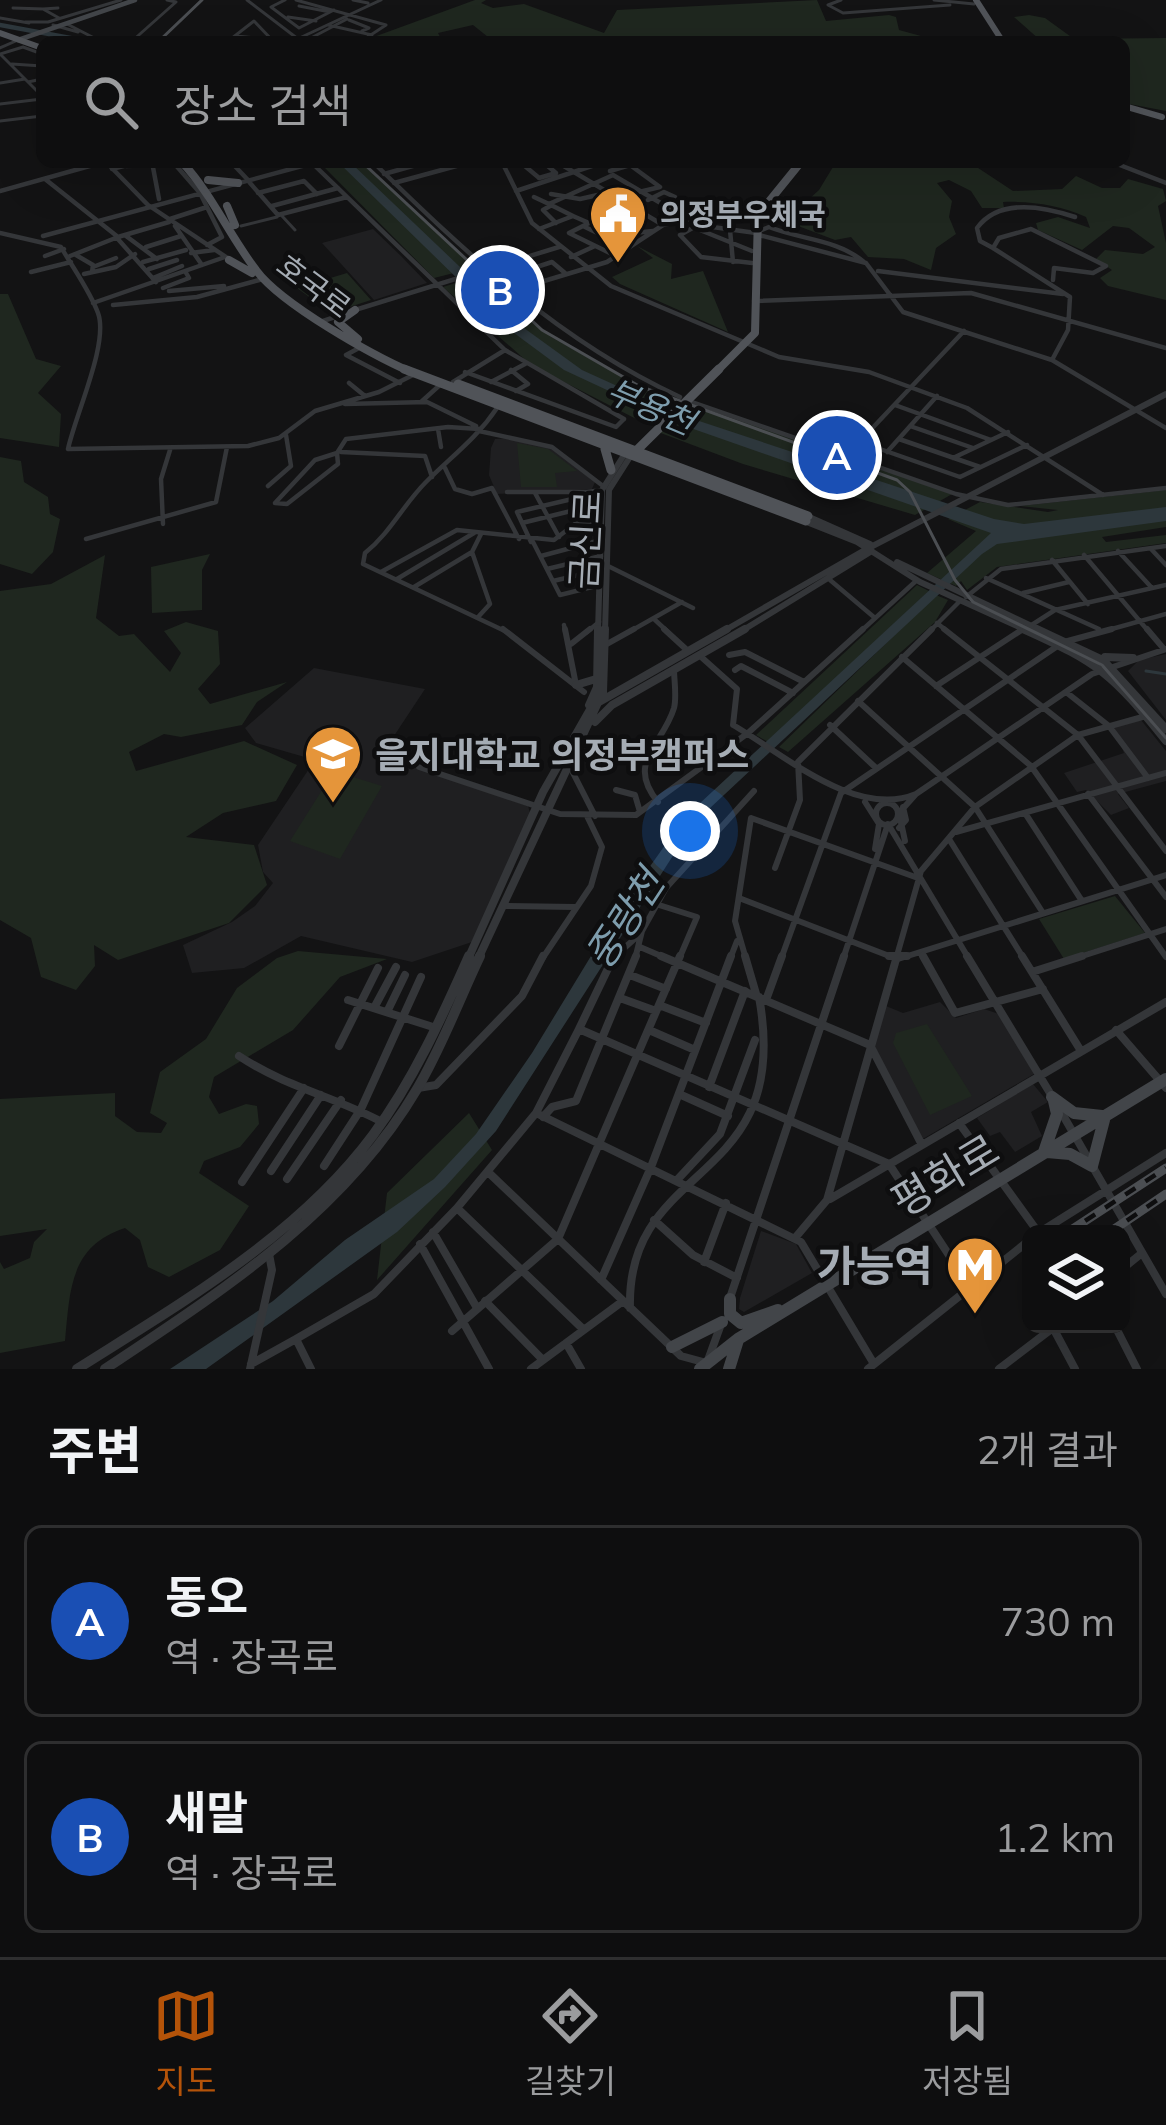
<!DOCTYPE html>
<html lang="ko">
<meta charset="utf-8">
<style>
body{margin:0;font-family:Mulish,"Noto Sans KR",sans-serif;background:#171718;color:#f1f3f6}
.controls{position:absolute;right:36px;bottom:36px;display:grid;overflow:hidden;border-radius:18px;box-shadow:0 12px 48px #0002}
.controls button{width:108px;height:108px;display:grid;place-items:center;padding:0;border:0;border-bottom:3px solid #2e2e2f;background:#0e0e0f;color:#f1f3f6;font:60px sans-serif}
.you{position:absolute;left:690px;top:831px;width:42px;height:42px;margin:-30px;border:9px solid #fff;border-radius:50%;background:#1a73e8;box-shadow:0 0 0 18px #1a73e833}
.badge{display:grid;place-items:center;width:78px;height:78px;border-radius:50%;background:#b45309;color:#fff;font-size:39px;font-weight:700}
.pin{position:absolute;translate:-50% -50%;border:6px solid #fff;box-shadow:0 3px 12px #0006}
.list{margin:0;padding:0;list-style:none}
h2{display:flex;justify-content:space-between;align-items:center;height:156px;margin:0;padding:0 48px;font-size:51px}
h2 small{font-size:39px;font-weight:400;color:#9b9c9e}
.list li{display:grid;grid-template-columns:78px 1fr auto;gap:36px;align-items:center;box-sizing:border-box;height:192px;margin:0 24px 24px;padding:0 24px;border:3px solid #2e2e2f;border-radius:18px}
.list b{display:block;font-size:45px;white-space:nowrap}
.list p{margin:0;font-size:39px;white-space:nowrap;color:#9b9c9e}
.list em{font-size:39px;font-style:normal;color:#9b9c9e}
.icon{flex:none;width:66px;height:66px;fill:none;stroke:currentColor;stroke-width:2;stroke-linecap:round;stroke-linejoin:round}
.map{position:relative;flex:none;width:1166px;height:1369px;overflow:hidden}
.search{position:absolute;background:#0e0e0f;box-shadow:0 12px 48px #0002;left:36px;right:36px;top:36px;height:132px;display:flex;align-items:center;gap:30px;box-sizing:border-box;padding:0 42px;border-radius:18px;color:#9b9c9e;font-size:45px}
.sheet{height:588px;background:#0e0e0f}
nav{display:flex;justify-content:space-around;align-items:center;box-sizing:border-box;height:168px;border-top:3px solid #2e2e2f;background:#0e0e0f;font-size:33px;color:#9b9c9e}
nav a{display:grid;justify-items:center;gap:6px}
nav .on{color:#b45309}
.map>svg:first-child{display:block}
.built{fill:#1f1f21}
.green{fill:#1f271f}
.water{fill:#2d373c}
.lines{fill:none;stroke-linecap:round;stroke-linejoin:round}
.stream{stroke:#2d373c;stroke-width:3}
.river{stroke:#2d373c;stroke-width:4.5}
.pedestrian{stroke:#343639;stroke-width:3}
.minor-far3{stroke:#343639;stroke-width:3}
.minor-far2{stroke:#343639;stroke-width:4.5}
.minor-far1{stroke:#343639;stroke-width:6}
.minor{stroke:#343639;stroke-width:8}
.tertiary-far3{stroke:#343639;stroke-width:4.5}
.tertiary-far2{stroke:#343639;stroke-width:6}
.tertiary-far1{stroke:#343639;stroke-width:8}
.tertiary{stroke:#343639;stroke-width:10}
.secondary-far1{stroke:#424549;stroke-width:4.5}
.secondary{stroke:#424549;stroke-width:12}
.primary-far2{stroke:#505358;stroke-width:6}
.primary-far1{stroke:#505358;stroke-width:8}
.primary{stroke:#505358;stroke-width:9}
.tram{stroke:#4b4e52;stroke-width:3}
.rail-casing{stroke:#4b4e52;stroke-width:9}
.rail{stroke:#0e0e0f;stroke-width:4.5;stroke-dasharray:12;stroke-linecap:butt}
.labels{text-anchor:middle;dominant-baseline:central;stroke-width:9;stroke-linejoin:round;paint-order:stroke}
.far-poi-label{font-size:30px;font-weight:bold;fill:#a5acb4;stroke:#0e0e0f;text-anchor:start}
.far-street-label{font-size:30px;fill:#a5acb4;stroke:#0e0e0f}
.far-water-label{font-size:33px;font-style:italic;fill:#7e9dad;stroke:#0e0e0f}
.street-label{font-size:36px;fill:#a5acb4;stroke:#0e0e0f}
.poi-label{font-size:36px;font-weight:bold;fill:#a5acb4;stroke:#0e0e0f;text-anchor:start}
.water-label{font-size:39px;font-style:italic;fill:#7e9dad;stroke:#0e0e0f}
.near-street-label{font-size:42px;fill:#a5acb4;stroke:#0e0e0f}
.near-poi-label{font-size:42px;font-weight:bold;fill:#a5acb4;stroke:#0e0e0f;text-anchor:end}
</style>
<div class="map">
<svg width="1166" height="1369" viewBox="0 0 1166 1369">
<rect width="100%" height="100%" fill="#131314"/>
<path class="built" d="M373,229l28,27 26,27 -53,17 -52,-57z
M509,438l42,10 44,34 -3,7 -95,5 -8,-19 2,-27 4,-9z
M1166,654v66l-38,-49 11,-11z
M314,668l111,21 -37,56 21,9 -4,10 123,42 3,10 -59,126 -60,20 -111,-26 -57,32 -52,5 -9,-28 49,-23 23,-16 18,-23 -10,-11 -5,-27 57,-85 -59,-17 -11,-15z
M1141,720l25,31v30l-48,13 11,14 -18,7 -25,-25 -9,2 -13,-19 60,-20 -10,-26z
M940,1002l16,16 28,-9 15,5 35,60 -113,66 -47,-95 12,-39 17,7z
M1033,1084l15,18 -17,10 11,24 -27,16 -15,-20 -10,4 -13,-18z
M761,1231l35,13 16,29 -68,39 -5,-3 1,-11z"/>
<path class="green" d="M475,0h11l-5,3 12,5 31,-4 80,29 13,-23 200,-10 9,21 63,-6 7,2 3,13 44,12h-464l9,-5 -15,-12 -35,8 4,8 25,-5 7,4 -8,2h-95l19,-4h-19z
M1029,15l16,3 29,21 92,-1v73l-42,-8v-61l-84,-2 -26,-23z
M341,162h20l113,106 -40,10 -110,-111z
M836,162h133l44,29 49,-2 14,-13 26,12h18l8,-9 35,10 3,12 -8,5 8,37v57l-58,-14 -8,-8 12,-8 -16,-11 9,-9 38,4 12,-7 -26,-19 -16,-2 -31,24 -44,-20 -2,-7 22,-6 32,11 -4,-11c-26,-12 -54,-16 -83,-15l1,6h-22l-11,-17 -22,-11 -12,3 15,18 -3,16 7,17 -20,14 -5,22 -27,-11 -36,-2 -17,-20 -16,3 -50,-19 34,-31z
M637,246l35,18 -1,15 32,-8 25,61 -108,-48 -8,-7 41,-19z
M347,273l24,27 -40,13 -34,-25z
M481,275l70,62 116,64 -23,22 -113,-58 -88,-78z
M0,294h8l28,65 25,7 -23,27 23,21 -2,33 -59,-9z
M686,405c92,26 178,56 268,88l-39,22 -172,-51 -85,-32z
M517,443l31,6 29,22 -22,2 2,14h-36z
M0,457l21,4 3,21 24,15 2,17 10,5 -7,33 -21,22 -32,-10z
M1166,490v37l-64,10 4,5 60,-7v8l-169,24 -30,23 -6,-9 -5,5 -29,-13 49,-42 -28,-12 32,-17 68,10 10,-2 -38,-4z
M210,554l-8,16v40l-50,3 -1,-46z
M105,555l-9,63 23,18 15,-2 36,38 11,-19 -17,-22 22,-9 32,9 2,33 -22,25 12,15 77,-22 -30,20 -15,23 -61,12 -17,-3 -35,18 7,19 108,-30 53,24 -21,36 -53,12 -37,24 68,8 13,40 -38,38 -111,37 -24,-15 1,21 -19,24 -35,-13 -10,-39 -31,-18v-329l51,-7z
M917,585l12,6 -161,151 -12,-7z
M936,595l12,5 -13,22 -147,130 -9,-5z
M334,771l48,15 -42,73 -50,-18z
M1115,896l30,37 -81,26 -25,-40z
M298,951l89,8 -47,18 -47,53 -79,47 -5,20 10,17 27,-10 11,2 2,18 -19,23 -36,14 -5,12 50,33 -29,44 -51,27 -21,-10 -8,-27 -15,-12c-55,18 -55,61 -60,113l-65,12v-91l4,7 26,-11 4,-16 13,-13 -47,7v-137l115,-6v23l22,16 24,1 6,-10 -17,-10 10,-41 46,-33 31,-51 40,-30z
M927,1024l45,72 -42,19 -37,-72 3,-10z
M469,1113l23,37 -115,130 10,-87z"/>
<path class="water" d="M338,162h12l174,166 58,42 99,45 313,104 30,5 142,-17v14l-169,23 -15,10 -288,269 -198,308 -51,56 -48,45 -191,137h-36l103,-68 72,-61 89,-61 42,-45 56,-81 87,-143 66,-93 306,-284 -309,-108 -118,-55 -54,-40z"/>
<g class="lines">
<path class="stream" d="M1146,671l20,3"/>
<path class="river" d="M0,25l92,17"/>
<path class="pedestrian" d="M282,216l13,14
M241,226l36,-9"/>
<path class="minor-far3" d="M247,0l55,42
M285,0l-14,7 28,21 35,-18
M296,0l90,25 -26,17
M353,0l15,3
M841,0l-13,5 15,8 107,-8
M934,0l40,4
M299,6l31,6
M13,8l31,1
M58,8l-15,1 16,9
M288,17l28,4
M0,18l29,5
M349,20l20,8 -7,3
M25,22h23l73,-22
M67,24l35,18
M53,25l25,7
M328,25l44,10
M236,36l38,4
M311,38l36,-19
M131,42l45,-40 -9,-2
M227,42l27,-21 20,21
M291,42l90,-42
M0,48l18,-8
M0,54l42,42
M0,54l23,-7 19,7
M12,64l30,2
M28,82l14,-3
M0,83l25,-4
M0,104l42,-5
M0,121l42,-5
M106,162l3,3
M173,162l3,3
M231,162l3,3
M310,162l4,3
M372,162l4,3
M519,162l4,3
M542,162l4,3
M556,162l6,3
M93,165l13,-3
M127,165l14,-3
M305,165l14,-3
M416,165l13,-3
M460,165l13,-3
M595,165l11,-3"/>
<path class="minor-far2" d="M106,162l42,43 81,54
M152,162l7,37
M173,162l27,31 22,44 -15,8
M231,162l17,18
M311,162l194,188 119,69
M373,162c94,92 186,179 307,235
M502,162l30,61 79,63 168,71 90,15 98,36 136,87
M520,162l18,15
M126,166l26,-1
M112,169l27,-7
M610,171l20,-6 30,22 -21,5
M384,174l43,-12
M539,178l17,-5 -13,-11
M45,179l73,58 51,-15
M250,183l28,32 69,-18
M394,183l77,-21
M0,191l104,-29
M516,191l88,-29
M258,193l46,-12 13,13
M551,194l29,5 22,-5
M534,197l15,7
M648,200l16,-8 11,5
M272,206l66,-18
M550,206l-7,4 13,13
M573,216l16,7 35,-16
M170,219l37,-12
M589,223l-20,10 47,23
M663,225l24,-5
M175,226l27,39
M583,226l43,21
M612,228l2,7 39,-4
M695,228l57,23
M539,229l34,-13 -24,-12 64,-29 85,50
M730,230l3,32
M759,231l10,-4c33,13 68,12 95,35
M0,233l61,14c12,21 29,44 37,66 11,30 -22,100 -30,136l180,-3 31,-8 36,-27 64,-19 36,-18
M759,235l107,28 37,49 149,48 114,68
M43,236l274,-74
M126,236l31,23
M117,238l39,44
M146,247l35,-11
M993,248l-13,-7 -3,-13c22,-30 65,-22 98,-11
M191,253l23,-3
M76,255l17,10 -1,7
M45,256l19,-7
M70,256l48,-19
M571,257l24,-11
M143,262l43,-12
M752,263l-51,-6 -21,-22 18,-10 58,8
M93,267l23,-9
M149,269l28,-9
M878,271l185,23
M31,272l40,-10
M84,274l32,-7 19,-13
M153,278l29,-12
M527,286l-12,-12 37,-12 13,11
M163,288l26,-10 -4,-7
M169,291l55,-5
M511,291l96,-29 56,-37 -106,-63
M754,301l217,-8 195,55
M93,303l132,-46
M113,305l84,-8 66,-18
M355,310l204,-63
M359,348l-13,7 54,28
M1052,360l16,-30 2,-33 -77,-49 6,-10 32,-9 75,37 -13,7 -39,-5 -1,12
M511,370l17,14 -12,7
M465,372l151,55 8,-8
M453,382l52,-32
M491,382l34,-18
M349,383l16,13
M689,401l267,93 52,11 158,-17
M421,402l20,-18
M345,404l82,-2 49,24
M895,405l96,35
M497,408c-21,31 -45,48 -71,74 -23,23 -35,50 -61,71l-2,11 144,68
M910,426l63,22
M438,429l3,18
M479,431l73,16 51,39
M899,439l81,28
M860,442l100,35 67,-32
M341,452l84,4 7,21
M887,452l50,-56
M337,453l1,11 -51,40 -12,-1 40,-43z
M337,453l9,-14 102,-12 31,2
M847,455l117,-124
M953,458l55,-26
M445,468l10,21 17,5 20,-6 27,51
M268,486l23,-20 -5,-31
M507,492h80
M535,493l24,44
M522,523l61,-15
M163,524l-2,-45 9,-29
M576,524h25
M86,539l130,-37 11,-55
M531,542l-14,-30 68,-16
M533,542l27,53 40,-10
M1152,550l14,15
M1118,551l34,37
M1084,555l65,77
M541,556l60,-16
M1052,560l36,44
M608,566l85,42
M547,569l54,-13
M381,572l76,-42 97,10 26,-20 7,-28 15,-2
M986,578l113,51
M397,579l77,-46
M830,580l45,38
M553,581l47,-11
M414,587l58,-35
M1023,593l46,-11
M966,597l35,-28 165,-23
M479,616l11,-12 -18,-52 9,-18
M654,619l14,13
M937,623l11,9
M564,625l1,7
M1030,626l25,-16 111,-25
M587,632l12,-10
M629,632l53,-30
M860,632l57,-52
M929,632l31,-31
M1019,632l4,-3
M1101,632l65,-18"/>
<path class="minor-far1" d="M503,629l81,63
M565,629l11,56
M664,629l24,22
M944,629l134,106 88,116
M1147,629l17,20
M1064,642l48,-13
M571,644l19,-15
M607,644l27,-15
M699,655l38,34 -4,36c52,30 123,94 183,69
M729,655l16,-3 59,30
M902,657l129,109 135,191
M735,670l6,-4 52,27
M936,686l87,-57
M1066,692l43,34 39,52
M858,701l117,106 68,106
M830,725l45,42
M419,767l141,47 76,1 112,-82 115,-104
M570,767l25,49
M616,790l19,5 5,17
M1088,794l78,103
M658,802c-33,-40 5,-57 16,-94 3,-11 0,-28 0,-39
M865,802l14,22 -4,25
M876 814a11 11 0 1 1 22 0a11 11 0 1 1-22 0Z
M1025,813l57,88
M899,828l7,-8 -3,-13
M956,832l210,-59
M949,839l75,120
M905,841l-6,-28 17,-19 176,-120 74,-25
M775,868l25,-68 -2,-38 134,-133
M739,898l158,61
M659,905l38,12 -18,42
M504,906l71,1
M640,947l28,12
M921,953l3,6
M542,959l49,-73 11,-39 -15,-31
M612,959l28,-25
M635,959l7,-28 24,-43 88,-97
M730,959l7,-18
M746,959l-11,-38 16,-103 167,60
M781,959l60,-166 218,-148
M843,959l45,-135 81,135
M896,959l25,-88 54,-64 103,-72 68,-19
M898,959l268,-84
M1073,959l93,-30"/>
<path class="minor" d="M661,956l209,89 52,100
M745,956l12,41
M889,956h18
M923,956l32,57 88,-24
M967,956l86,142
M1022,956l59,95
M1032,972l50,-16
M630,975l36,14
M620,998l36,13
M348,1000l85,27
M766,1000l16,-44
M659,1005l47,18
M374,1008l22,-41
M387,1012l18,-37
M579,1029l35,-73
M649,1030l46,20
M1116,1030l50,58
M339,1046l39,-78
M239,1056c45,30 96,41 143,66
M709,1087l36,-96
M418,1088l18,-3 86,-89 21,-40
M679,1094l49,22
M1060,1110l106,184
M536,1113l265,129 73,122
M543,1117l9,-10 24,-6 60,-145
M959,1123l79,109
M324,1166l37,-57 60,-132
M271,1171l50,-76
M488,1172l193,184 22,6
M287,1179l54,-79
M677,1180l43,-46 35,-94
M242,1182l62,-94
M830,1199l336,-197
M457,1208l127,122
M654,1220l39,35 44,23
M433,1232l44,76
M1037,1234l129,-81
M795,1238l32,-38 70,-244
M420,1244l69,125
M704,1262l22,-59
M1121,1270l21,-17
M601,1280l50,-113 80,-211
M730,1298l114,-342
M485,1301l58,59
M630,1308c-4,-150 164,-119 129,-311
M1051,1324l24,45
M1114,1324l23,45
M452,1331l106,-92 122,-283
M296,1339l78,-45 83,-86 79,-95 43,-84 310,135 79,120
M566,1343l15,26
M708,1360l12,-33
M251,1364l45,-25 15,30
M250,1369l22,-99 -3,-16
M531,1369l92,-68
M868,1369l163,-130
M999,1369l59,-45"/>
<path class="tertiary-far3" d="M1112,162l54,21
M320,322l27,-9"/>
<path class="tertiary-far2" d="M807,516l63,28
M804,521l53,21 63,40 110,50
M897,562l147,70
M598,632l4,-142 22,-35
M605,632l4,-142 21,-33
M722,632l141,-81 303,-157
M740,632l132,-81"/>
<path class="tertiary-far1" d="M1023,629c78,35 89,45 143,112
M1037,629l66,31 63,69
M1105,657l28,1
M576,685l20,-6
M589,705l8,-18 1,-58
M595,722l17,-17 133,-76
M468,959l75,-167 49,-86 135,-77
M478,959l125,-267 2,-63"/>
<path class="tertiary" d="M77,1369c104,-66 221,-133 296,-234 40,-54 69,-118 96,-179
M105,1369c117,-78 239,-156 312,-280 25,-42 42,-89 63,-133"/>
<path class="secondary-far1" d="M18,40l117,-40"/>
<path class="secondary" d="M1052,1097l22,16 28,3
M1044,1152l13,-38 -3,-13
M1047,1152l23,2 22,12
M1092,1166l12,-46
M730,1299v15l11,9 37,-13
M672,1347l50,-25
M700,1369l38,-30 428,-260
M729,1369l9,-29"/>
<path class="primary-far2" d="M976,0l27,42
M0,33l42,15
M1124,106l38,11
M182,162l3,3
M798,165l3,-3"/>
<path class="primary-far1" d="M182,162c31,34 47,73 74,108 25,34 116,85 155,102
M208,180l30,3
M227,206l8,19
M229,260l23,13
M355,310l-17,12 20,17
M716,372l39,-39 3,-118 43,-53"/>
<path class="primary" d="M404,369l402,152
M458,384l350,132
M605,449l6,21
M632,455l87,-86"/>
<path class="tram" d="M158,42l44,-42
M362,162l180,168 97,56 258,94 13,12 45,88 18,22 129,63 64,73"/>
<defs>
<path id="rail" d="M1065,1234l101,-66
M1107,1234l59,-40"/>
</defs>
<use href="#rail" class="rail-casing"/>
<use href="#rail" class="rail"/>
</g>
<defs>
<symbol id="civic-pin" viewBox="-11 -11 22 30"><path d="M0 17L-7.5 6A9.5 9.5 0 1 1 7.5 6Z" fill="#e5953a" stroke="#0e0e0f"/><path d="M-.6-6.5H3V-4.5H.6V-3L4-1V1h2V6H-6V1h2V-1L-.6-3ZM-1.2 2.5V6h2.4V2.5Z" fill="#fff"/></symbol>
<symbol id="university-pin" viewBox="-11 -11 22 30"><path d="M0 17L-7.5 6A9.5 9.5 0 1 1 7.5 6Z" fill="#e5953a" stroke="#0e0e0f"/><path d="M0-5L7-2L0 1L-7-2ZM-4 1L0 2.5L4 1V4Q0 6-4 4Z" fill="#fff"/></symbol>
<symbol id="metro-pin" viewBox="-11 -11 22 30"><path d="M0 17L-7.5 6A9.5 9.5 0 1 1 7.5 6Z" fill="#e5953a" stroke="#0e0e0f"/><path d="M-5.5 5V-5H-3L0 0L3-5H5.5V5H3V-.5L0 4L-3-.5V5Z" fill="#fff"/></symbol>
</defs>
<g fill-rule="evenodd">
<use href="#civic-pin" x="585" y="181" width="66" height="90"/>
<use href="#university-pin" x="300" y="721" width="66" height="90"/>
<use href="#metro-pin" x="942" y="1232" width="66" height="90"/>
</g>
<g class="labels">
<g class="far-poi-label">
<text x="660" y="214">의정부우체국</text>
</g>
<g class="far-street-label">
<text transform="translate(314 286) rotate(37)">호국로</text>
</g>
<g class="far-water-label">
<text transform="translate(651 406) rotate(23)">부용천</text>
</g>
<g class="street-label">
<text transform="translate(585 540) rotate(-87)">금신로</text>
</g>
<g class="poi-label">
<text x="375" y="754">을지대학교 의정부캠퍼스</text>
</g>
<g class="water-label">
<text transform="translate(624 919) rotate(-57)">중랑천</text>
</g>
<g class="near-street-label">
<text transform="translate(945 1175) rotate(-31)">평화로</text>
</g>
<g class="near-poi-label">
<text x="933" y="1265">가능역</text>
</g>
</g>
</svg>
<div class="controls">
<button><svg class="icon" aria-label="layers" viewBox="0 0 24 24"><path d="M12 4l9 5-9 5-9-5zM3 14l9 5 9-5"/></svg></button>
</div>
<div class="you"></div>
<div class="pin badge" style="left:837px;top:455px;background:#1a4fb4">A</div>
<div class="pin badge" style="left:500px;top:290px;background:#1a4fb4">B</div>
<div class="search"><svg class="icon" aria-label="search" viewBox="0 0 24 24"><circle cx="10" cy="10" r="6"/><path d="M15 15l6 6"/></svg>장소 검색</div>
</div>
<section class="sheet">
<h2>주변<small>2개 결과</small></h2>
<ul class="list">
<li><span class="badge" style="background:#1a4fb4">A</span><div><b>동오</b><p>역 · 장곡로</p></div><em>730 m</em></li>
<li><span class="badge" style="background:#1a4fb4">B</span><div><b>새말</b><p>역 · 장곡로</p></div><em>1.2 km</em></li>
</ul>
</section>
<nav>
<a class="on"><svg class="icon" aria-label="map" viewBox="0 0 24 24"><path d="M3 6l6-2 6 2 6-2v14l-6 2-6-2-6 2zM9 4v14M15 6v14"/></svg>지도</a>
<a><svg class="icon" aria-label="directions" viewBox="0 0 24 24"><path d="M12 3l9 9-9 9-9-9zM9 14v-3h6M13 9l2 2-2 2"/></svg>길찾기</a>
<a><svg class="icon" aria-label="saved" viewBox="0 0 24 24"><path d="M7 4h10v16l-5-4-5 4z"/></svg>저장됨</a>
</nav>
